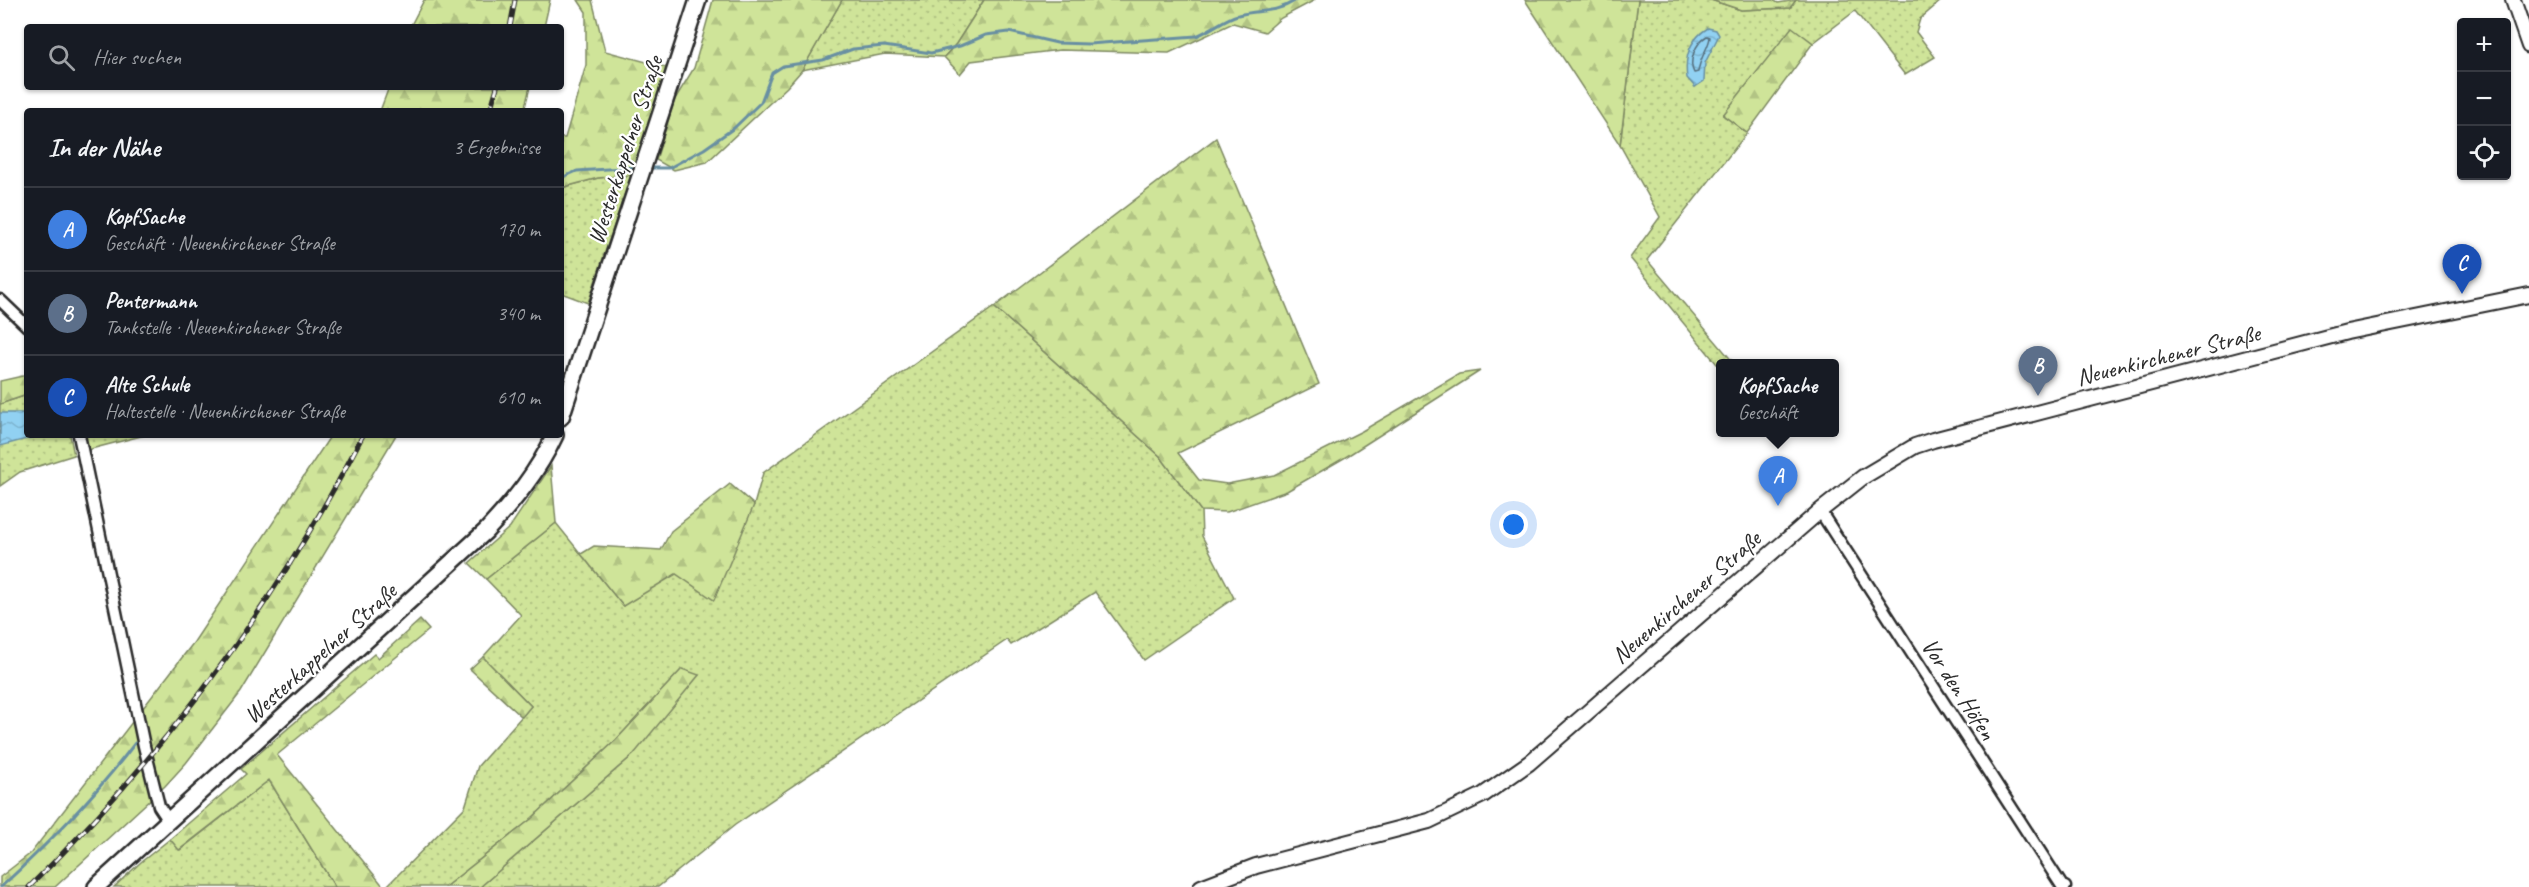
<!DOCTYPE html>
<html lang="de">
<meta charset="utf-8">
<style>
body{margin:0;font-family:Caveat,sans-serif;background:#242831;color:#f1f3f6}
.controls{position:absolute;right:18px;top:18px;display:grid;overflow:hidden;border-radius:6px;box-shadow:0 2px 4px #0004}
.controls button{width:54px;height:54px;display:grid;place-items:center;padding:0;border:0;border-bottom:2px solid #363941;background:#171b24;color:#f1f3f6;font:30px sans-serif}
.you{position:absolute;left:1514px;top:525px;width:21px;height:21px;margin:-15px;border:4px solid #fff;border-radius:50%;background:#1a73e8;box-shadow:0 0 0 9px #1a73e833}
.badge{display:grid;place-items:center;width:39px;height:39px;border-radius:50%;background:#1f6fb2;color:#fff;font-size:20px;font-weight:700}
.pin{position:absolute;translate:-50% -50px;filter:drop-shadow(0 2px 3px #0008)}
.pin::after{content:'';position:absolute;top:32px;width:21px;height:18px;background:inherit;clip-path:polygon(0 0,100% 0,50% 100%)}
.popup{position:absolute;left:1716px;top:359px;width:123px;height:78px;box-sizing:border-box;display:grid;place-content:center;border-radius:6px;background:#171b24;filter:drop-shadow(0 2px 4px #0005);font-size:20px;white-space:nowrap;color:#9ea1a6}
.popup b{font-size:22px;color:#f1f3f6}
.popup::after{content:'';position:absolute;left:50%;top:100%;margin-left:-12px;border:12px solid transparent;border-top-color:#171b24}
.list{margin:0;padding:0;list-style:none}
h2{display:flex;justify-content:space-between;align-items:center;height:78px;margin:0;padding:0 24px;font-size:26px}
h2 small{font-size:20px;font-weight:400;color:#9ea1a6}
.list li{display:grid;grid-template-columns:39px 1fr auto;gap:18px;align-items:center;box-sizing:border-box;height:84px;padding:0 24px;border-top:2px solid #363941}
.list b{display:block;font-size:22px;white-space:nowrap}
.list p{margin:0;font-size:20px;white-space:nowrap;color:#9ea1a6}
.list em{font-size:20px;font-style:normal;color:#9ea1a6}
.icon{flex:none;width:33px;height:33px;fill:none;stroke:currentColor;stroke-width:2;stroke-linecap:round;stroke-linejoin:round}
.map{position:relative;flex:none;width:2529px;height:887px;overflow:hidden}
.search{position:absolute;background:#171b24;box-shadow:0 2px 4px #0004;left:24px;top:24px;width:540px;height:66px;display:flex;align-items:center;gap:15px;box-sizing:border-box;padding:0 21px;border-radius:6px;color:#9ea1a6;font-size:22px}
.panel{position:absolute;background:#171b24;box-shadow:0 2px 4px #0004;left:24px;top:108px;width:540px;height:330px;border-radius:6px}
.map>svg:first-child{display:block}
.grass{fill:url(#grass-dots);stroke:#7d8862;stroke-width:1.5}
.forest{fill:url(#forest-firs);stroke:#7d8862;stroke-width:1.5}
.water{fill:url(#water-waves);stroke:#688fa2;stroke-width:1.5}
.lines{fill:none;stroke-linecap:round;stroke-linejoin:round}
.shore{stroke:#546d7b;stroke-width:1.5}
.stream{stroke:#688fa2;stroke-width:3}
.minor-casing{stroke:#2b2b2b;stroke-width:15}
.tertiary-casing{stroke:#2b2b2b;stroke-width:18}
.secondary-casing{stroke:#2b2b2b;stroke-width:20}
.minor{stroke:#fff;stroke-width:10}
.tertiary{stroke:#fff;stroke-width:14}
.secondary{stroke:#fff;stroke-width:15}
.rail-casing{stroke:#2b2b2b;stroke-width:5}
.rail{stroke:#fff;stroke-width:3;stroke-dasharray:9;stroke-linecap:butt}
.labels{text-anchor:middle;dominant-baseline:central;stroke-width:4.5;stroke-linejoin:round;paint-order:stroke}
.street-label{font-size:24px;fill:#2b2b2b;stroke:#fff}
</style>
<div class="map">
<svg width="2529" height="887" viewBox="0 0 2529 887">
<defs>
<pattern id="grass-dots" width="8" height="8" patternUnits="userSpaceOnUse" patternTransform="scale(1.5)"><rect width="8" height="8" fill="#cfe499"/><path d="M2 2h.1M6 6h.1" fill="none" stroke="#b2c484" stroke-width="1.8" stroke-linecap="round"/></pattern>
<pattern id="forest-firs" width="22" height="20" patternUnits="userSpaceOnUse" patternTransform="scale(1.5)"><rect width="22" height="20" fill="#cfe499"/><path d="M5 1l3.5 6h-7zM16 11l3.5 6h-7z" fill="#b2c484"/></pattern>
<pattern id="water-waves" width="16" height="10" patternUnits="userSpaceOnUse" patternTransform="scale(1.5)"><rect width="16" height="10" fill="#91d1f2"/><path d="M0 5q4-4 8 0t8 0" fill="none" stroke="#7db4d0"/></pattern>
</defs>
<rect width="100%" height="100%" fill="#fff"/>
<filter id="ink" filterUnits="userSpaceOnUse"><feTurbulence type="fractalNoise" baseFrequency=".0167" numOctaves="2"/><feDisplacementMap in="SourceGraphic" scale="12" xChannelSelector="R" yChannelSelector="G"/><feConvolveMatrix kernelMatrix="1 2 1 2 8 2 1 2 1" color-interpolation-filters="sRGB"/></filter>
<g filter="url(#ink)">
<path class="grass" d="M842,0h142l-28,44 -12,13 -59,-3 -83,16z
M1638,0h73l30,10 49,-2 6,-8h146l-22,19 -4,13 19,25 -30,18 -50,-64 -42,32 -21,-15 -69,87 24,18 -100,127 87,103 -13,1v5l-91,-111 30,-41 -40,-72z
M631,175l-43,128 -27,-10v-105l37,-10z
M994,307l166,149 41,55 1,25 32,62 -90,62 -49,-68 -84,53 -4,-5 -272,185 -77,62h-178l154,-133 48,-85 -67,72 -85,79 -85,67h-59l79,-80 13,-41 53,-60 -48,-49 38,-42 -35,-36 70,-56 67,83 131,-101 9,-32z
M27,395v40h43l4,20 -54,17 -20,14v-82z
M84,435h61l-58,15z
M269,780l66,107h-221l27,-25 29,-23 10,11z"/>
<path class="forest" d="M424,0h126l-6,27h-134z
M578,0h14l13,51 64,17 -38,107 -33,3 -37,10v-50h4l21,-73v-53z
M713,0h129l-40,70 -15,17 -80,75 -33,8 -18,-10 19,-61 19,-31z
M984,0h331l-34,18 -16,14 -32,-9 -64,30 -109,-3 -89,11 -11,13 -16,-17 12,-13z
M1525,0h113l-18,145z
M1711,0h62l5,3 18,-3 -6,8 -49,2z
M1792,27l21,16 -66,90 -24,-18z
M389,87h141l-6,24h-144z
M1216,138l103,246 -141,69 21,27 28,4 47,-9 88,-44 97,-57 21,-3 -136,87 -57,33 -60,21 -26,-1 -41,-55 -166,-149z
M27,375v20l-27,9v-23z
M331,435h65l-155,257 -55,71 -21,23 -110,101h-55v-10l31,-24 163,-211z
M551,466l5,57 -70,56 -17,-16 41,-36z
M730,484l24,21 -40,95 -38,-26 -53,32 -42,-52 13,-8 67,4 10,-19z
M420,620l9,10 -152,125 107,132h-49l-66,-107 -90,70 -9,-11 76,-65 -5,-5 133,-115 4,4z
M483,657l48,49 -9,11 -52,-48z
M682,669l17,6 -65,79 -154,133h-35l85,-67 85,-79z"/>
<path class="water" d="M1708,28l8,2 3,5 -14,28 -1,18 -9,6 -8,-9c-3,-22 3,-39 21,-50z
M0,413h27v22h28l-21,2 -34,9z"/>
<g class="lines">
<path class="shore" d="M1707,36l3,1c-1,11 -10,19 -12,35l-4,1c-6,-11 1,-30 13,-37z"/>
<path class="stream" d="M648,168h21l35,-19 30,-21 27,-26 11,-29 11,-7 40,-6 30,-11 31,-3 47,7 29,-7 26,-11 23,-3 48,11 32,1 107,-8c14,-5 29,-18 42,-21 23,-6 37,-1 58,-15
M561,178l16,-7 61,-4
M1,887c48,-44 95,-92 134,-144"/>
<defs>
<path id="minor" d="M0,300l27,26
M79,435l65,311 15,60 10,15
M1820,511l242,375 3,1"/>
<path id="tertiary" d="M2513,0l16,46
M1201,887l55,-21 173,-45 54,-26 46,-32 291,-252 43,-34 52,-31 18,-6 414,-108 182,-37"/>
<path id="secondary" d="M561,417l137,-417
M96,887l390,-356c27,-29 52,-59 69,-96"/>
</defs>
<use href="#minor" class="minor-casing"/>
<use href="#tertiary" class="tertiary-casing"/>
<use href="#secondary" class="secondary-casing"/>
<use href="#minor" class="minor"/>
<use href="#tertiary" class="tertiary"/>
<use href="#secondary" class="secondary"/>
<defs>
<path id="rail" d="M510,27l5,-27
M490,111l7,-24
M29,887c136,-133 247,-283 334,-452"/>
</defs>
<use href="#rail" class="rail-casing"/>
<use href="#rail" class="rail"/>
</g>
</g>
<g class="labels">
<g class="street-label">
<text transform="translate(625 150) rotate(-72)">Westerkappelner Straße</text>
<text transform="translate(2168 355) rotate(-14)">Neuenkirchener Straße</text>
<text transform="translate(1686 597) rotate(-41)">Neuenkirchener Straße</text>
<text transform="translate(320 653) rotate(-42)">Westerkappelner Straße</text>
<text transform="translate(1959 689) rotate(57)">Vor den Höfen</text>
</g>
</g>
</svg>
<div class="controls">
<button>+</button>
<button>−</button>
<button><svg class="icon" aria-label="locate" viewBox="0 0 24 24"><circle cx="12" cy="12" r="6"/><path d="M12 2v4M12 18v4M2 12h4M18 12h4"/></svg></button>
</div>
<div class="you"></div>
<div class="pin badge" style="left:1778px;top:506px;background:#3f7fe0">A</div>
<div class="popup"><b>KopfSache</b>Geschäft</div>
<div class="pin badge" style="left:2038px;top:396px;background:#5c6f8a">B</div>
<div class="pin badge" style="left:2462px;top:294px;background:#1a4fb4">C</div>
<div class="search"><svg class="icon" aria-label="search" viewBox="0 0 24 24"><circle cx="10" cy="10" r="6"/><path d="M15 15l6 6"/></svg>Hier suchen</div>
<section class="panel">
<h2>In der Nähe<small>3 Ergebnisse</small></h2>
<ul class="list">
<li><span class="badge" style="background:#3f7fe0">A</span><div><b>KopfSache</b><p>Geschäft · Neuenkirchener Straße</p></div><em>170 m</em></li>
<li><span class="badge" style="background:#5c6f8a">B</span><div><b>Pentermann</b><p>Tankstelle · Neuenkirchener Straße</p></div><em>340 m</em></li>
<li><span class="badge" style="background:#1a4fb4">C</span><div><b>Alte Schule</b><p>Haltestelle · Neuenkirchener Straße</p></div><em>610 m</em></li>
</ul>
</section>
</div>
